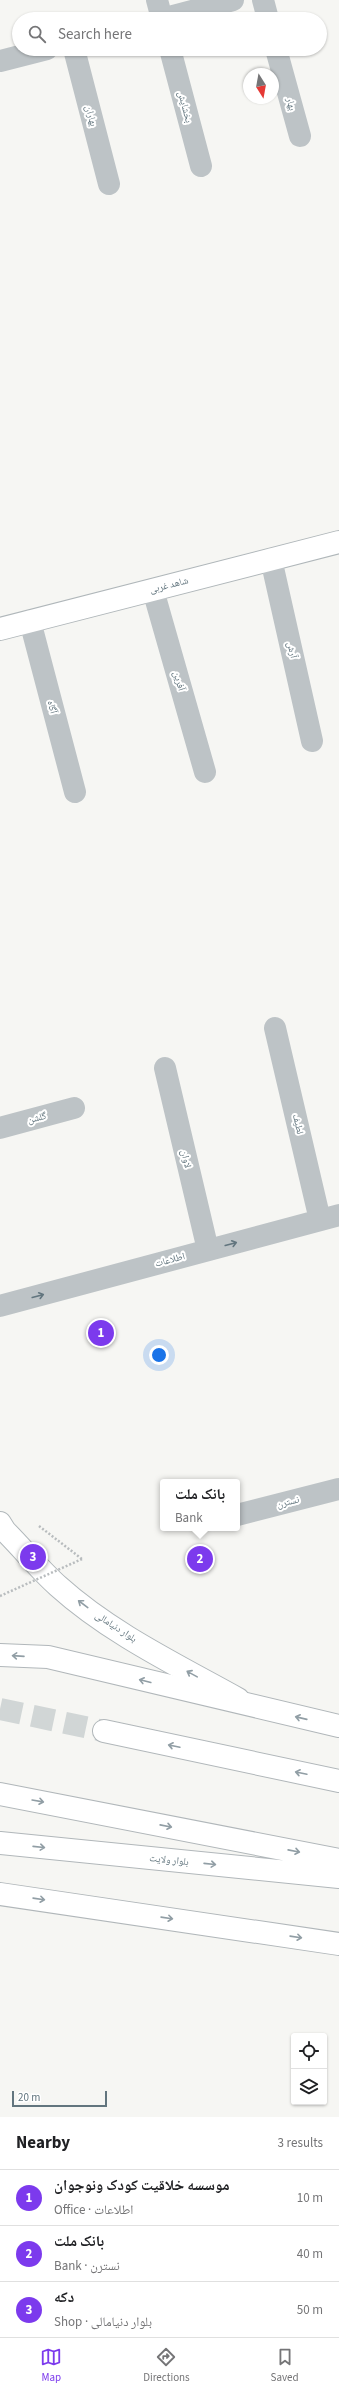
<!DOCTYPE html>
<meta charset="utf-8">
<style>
body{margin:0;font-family:"Source Sans 3","Noto Naskh Arabic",sans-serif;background:#f6f6f6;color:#202124}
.controls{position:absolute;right:12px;bottom:12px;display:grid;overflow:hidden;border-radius:4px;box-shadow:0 1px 3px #0004}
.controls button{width:36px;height:36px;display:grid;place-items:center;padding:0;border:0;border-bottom:1px solid #e0e0e0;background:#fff;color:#202124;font:20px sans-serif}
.compass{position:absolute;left:243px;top:68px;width:36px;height:36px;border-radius:50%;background:#fff;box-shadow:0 1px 3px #0004;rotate:169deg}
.scale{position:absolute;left:12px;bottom:10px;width:95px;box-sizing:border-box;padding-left:4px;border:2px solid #62757e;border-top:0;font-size:11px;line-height:14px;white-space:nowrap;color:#62757e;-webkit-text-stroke:3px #fff;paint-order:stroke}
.you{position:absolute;left:159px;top:1355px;width:14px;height:14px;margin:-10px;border:3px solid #fff;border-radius:50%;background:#1a73e8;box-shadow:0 0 0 6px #1a73e833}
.badge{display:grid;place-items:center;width:26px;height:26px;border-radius:50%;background:#7c3aed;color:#fff;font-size:13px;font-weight:700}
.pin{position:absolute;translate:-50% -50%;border:2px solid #fff;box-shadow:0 1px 4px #0006}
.popup{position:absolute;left:160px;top:1479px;width:80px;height:52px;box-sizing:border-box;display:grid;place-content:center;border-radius:4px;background:#fff;filter:drop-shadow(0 1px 3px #0005);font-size:13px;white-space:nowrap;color:#757577}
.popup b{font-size:15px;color:#202124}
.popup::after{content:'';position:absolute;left:50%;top:100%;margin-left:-8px;border:8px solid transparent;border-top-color:#fff}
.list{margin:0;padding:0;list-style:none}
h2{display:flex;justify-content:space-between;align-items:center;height:52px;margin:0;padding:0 16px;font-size:17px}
h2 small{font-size:13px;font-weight:400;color:#757577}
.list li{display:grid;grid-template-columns:26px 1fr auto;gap:12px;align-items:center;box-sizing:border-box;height:56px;padding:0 16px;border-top:1px solid #e0e0e0}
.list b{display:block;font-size:15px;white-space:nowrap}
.list p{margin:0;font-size:13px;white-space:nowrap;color:#757577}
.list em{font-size:13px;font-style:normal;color:#757577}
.icon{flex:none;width:22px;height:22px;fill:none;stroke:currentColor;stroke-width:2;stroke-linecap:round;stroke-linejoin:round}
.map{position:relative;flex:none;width:339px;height:2117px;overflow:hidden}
.search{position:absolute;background:#fff;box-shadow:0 1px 3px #0004;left:12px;right:12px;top:12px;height:44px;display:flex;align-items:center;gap:10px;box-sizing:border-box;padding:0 14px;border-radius:22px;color:#757577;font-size:15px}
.sheet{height:220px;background:#fff}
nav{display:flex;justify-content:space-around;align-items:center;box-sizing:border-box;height:56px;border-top:1px solid #e0e0e0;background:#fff;font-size:11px;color:#757577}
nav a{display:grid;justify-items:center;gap:2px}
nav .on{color:#7c3aed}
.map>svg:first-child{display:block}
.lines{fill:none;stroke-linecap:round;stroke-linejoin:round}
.primary-tunnel{stroke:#d1d6d6;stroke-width:22;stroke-dasharray:22 11;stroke-linecap:butt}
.secondary-casing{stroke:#b0b7ba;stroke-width:24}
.primary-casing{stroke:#b1b7ba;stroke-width:24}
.path{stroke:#b8bcbe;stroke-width:2.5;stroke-dasharray:2 2;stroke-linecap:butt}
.street{stroke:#bdc3c6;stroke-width:22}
.secondary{stroke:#fff;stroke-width:22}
.primary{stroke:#fff;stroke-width:22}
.path-bridge{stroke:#b8bcbe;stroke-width:2.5;stroke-dasharray:2 2;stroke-linecap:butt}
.oneway{stroke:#62757e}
.oneway2{stroke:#919ea5}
.labels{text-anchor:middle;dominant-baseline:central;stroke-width:4;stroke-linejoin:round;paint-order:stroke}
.street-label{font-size:10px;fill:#62757e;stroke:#fff}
</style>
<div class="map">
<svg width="339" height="2117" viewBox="0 0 339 2117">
<rect width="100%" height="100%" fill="#f6f6f3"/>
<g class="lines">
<path class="primary-tunnel" d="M0,1709l104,22"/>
<defs>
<path id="secondary" d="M0,629l339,-87
M0,1523l5,8c18,18 34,38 53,55 52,47 119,79 180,113"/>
<path id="primary" d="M0,1655l48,2 291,69
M104,1731l235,50
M0,1794l339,66
M0,1843l339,34
M0,1894l339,50"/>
</defs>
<use href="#secondary" class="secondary-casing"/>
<use href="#primary" class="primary-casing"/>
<path class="path" d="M39,1526l43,33"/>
<path class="street" d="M157,0l5,19
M263,0l5,19
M162,19l71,-19
M74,49l35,135
M170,49l31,117
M276,49l24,87
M0,61l47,-12
M271,559l41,182
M153,590l52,182
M30,621l45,171
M275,1028l45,192
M165,1068l43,182
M0,1128l74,-20
M0,1306l339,-91
M237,1515l102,-26"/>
<use href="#secondary" class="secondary"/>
<use href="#primary" class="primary"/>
<path class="path-bridge" d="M0,1596l82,-37"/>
</g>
<defs><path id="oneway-shaft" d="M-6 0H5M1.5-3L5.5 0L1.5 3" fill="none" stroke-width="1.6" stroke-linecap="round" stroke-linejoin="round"/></defs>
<g class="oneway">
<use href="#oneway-shaft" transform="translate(231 1244) rotate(-15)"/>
<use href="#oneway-shaft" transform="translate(38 1296) rotate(-15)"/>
</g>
<g class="oneway2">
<use href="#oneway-shaft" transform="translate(83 1604) rotate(-143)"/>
<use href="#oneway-shaft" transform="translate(18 1656) rotate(-176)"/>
<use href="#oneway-shaft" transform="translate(192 1674) rotate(-151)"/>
<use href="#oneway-shaft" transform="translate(145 1681) rotate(-166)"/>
<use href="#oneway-shaft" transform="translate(301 1718) rotate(-167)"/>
<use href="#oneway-shaft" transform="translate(174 1746) rotate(-168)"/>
<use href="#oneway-shaft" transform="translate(301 1773) rotate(-168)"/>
<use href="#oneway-shaft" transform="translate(38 1801) rotate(10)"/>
<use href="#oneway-shaft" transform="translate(166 1826) rotate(11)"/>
<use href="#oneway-shaft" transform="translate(39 1847) rotate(6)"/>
<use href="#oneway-shaft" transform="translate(294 1851) rotate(11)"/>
<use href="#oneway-shaft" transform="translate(210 1864) rotate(6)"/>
<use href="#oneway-shaft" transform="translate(39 1899) rotate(8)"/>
<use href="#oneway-shaft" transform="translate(167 1918) rotate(8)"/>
<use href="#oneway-shaft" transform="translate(296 1937) rotate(8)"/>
</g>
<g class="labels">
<g class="street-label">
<text transform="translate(291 104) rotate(75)">بهار</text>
<text transform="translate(185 107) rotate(75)">بخشایش</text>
<text transform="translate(91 116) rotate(75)">بهاران</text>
<text transform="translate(169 585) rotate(-14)">شاهد غربی</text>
<text transform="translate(292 650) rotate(77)">آرش</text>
<text transform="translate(179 681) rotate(74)">آفرین</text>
<text transform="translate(52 707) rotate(75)">آگاه</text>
<text transform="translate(37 1118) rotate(-15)">گلشن</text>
<text transform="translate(298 1124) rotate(77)">لطیف</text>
<text transform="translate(186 1159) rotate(77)">لاوان</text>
<text transform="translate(170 1260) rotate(-15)">اطلاعات</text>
<text transform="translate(288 1502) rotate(-14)">نسترن</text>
<text transform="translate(116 1627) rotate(33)">بلوار دنیامالی</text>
<text transform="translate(169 1860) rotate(6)">بلوار ولایت</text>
</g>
</g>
</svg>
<div class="controls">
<button><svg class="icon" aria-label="locate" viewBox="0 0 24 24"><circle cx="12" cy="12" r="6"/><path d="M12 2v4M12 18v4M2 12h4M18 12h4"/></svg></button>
<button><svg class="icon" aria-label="layers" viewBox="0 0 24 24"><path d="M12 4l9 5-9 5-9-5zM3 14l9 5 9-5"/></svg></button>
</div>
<svg class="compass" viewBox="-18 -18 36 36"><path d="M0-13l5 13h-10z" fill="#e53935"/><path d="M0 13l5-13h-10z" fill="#757577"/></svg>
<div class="scale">20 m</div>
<div class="you"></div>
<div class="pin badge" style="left:101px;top:1333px">1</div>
<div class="pin badge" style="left:200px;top:1559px">2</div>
<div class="popup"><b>بانک ملت</b>Bank</div>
<div class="pin badge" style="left:33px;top:1557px">3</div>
<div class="search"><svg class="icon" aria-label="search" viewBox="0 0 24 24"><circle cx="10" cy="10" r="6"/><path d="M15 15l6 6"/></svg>Search here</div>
</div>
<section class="sheet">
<h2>Nearby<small>3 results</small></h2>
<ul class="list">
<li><span class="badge">1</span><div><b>موسسه خلاقیت کودک ونوجوان</b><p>Office · اطلاعات</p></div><em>10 m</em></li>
<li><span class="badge">2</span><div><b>بانک ملت</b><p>Bank · نسترن</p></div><em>40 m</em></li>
<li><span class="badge">3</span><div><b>دکه</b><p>Shop · بلوار دنیامالی</p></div><em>50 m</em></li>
</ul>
</section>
<nav>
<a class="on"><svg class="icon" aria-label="map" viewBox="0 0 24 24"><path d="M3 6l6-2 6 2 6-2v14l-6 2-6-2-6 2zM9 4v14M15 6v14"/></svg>Map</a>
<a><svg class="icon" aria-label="directions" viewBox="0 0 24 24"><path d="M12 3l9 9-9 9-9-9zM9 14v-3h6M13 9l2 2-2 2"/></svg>Directions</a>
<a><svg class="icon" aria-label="saved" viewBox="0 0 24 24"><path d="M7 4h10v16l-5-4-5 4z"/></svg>Saved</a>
</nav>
